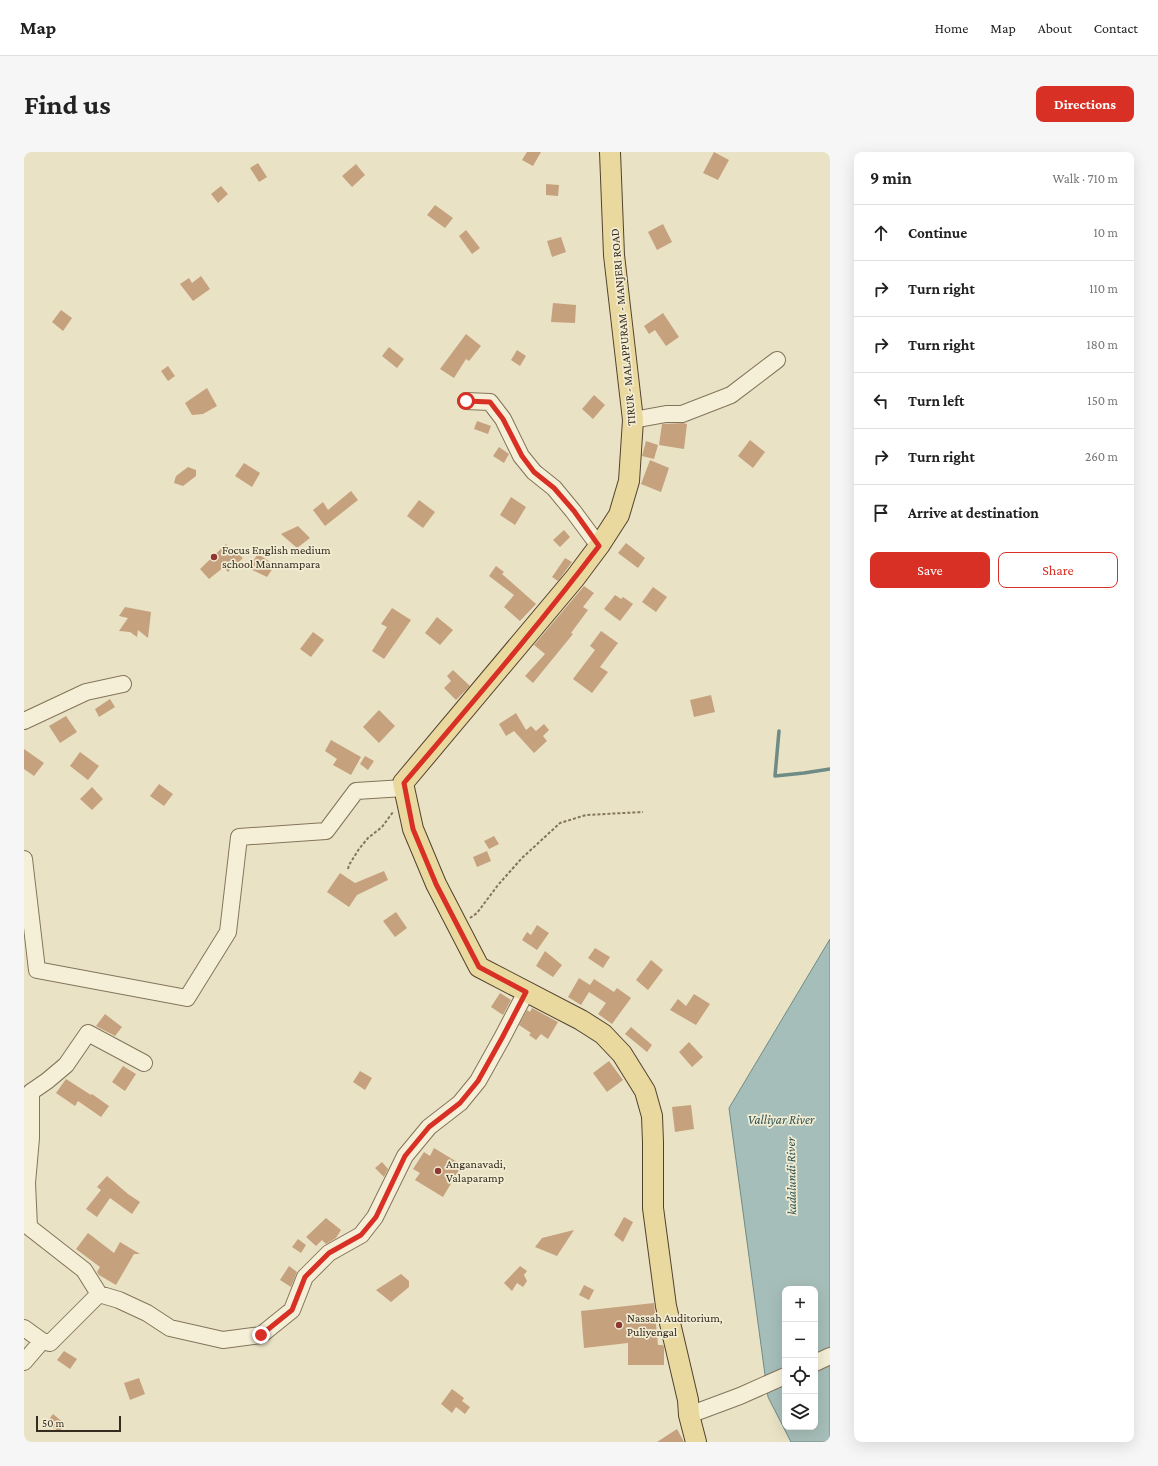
<!DOCTYPE html>
<meta charset="utf-8">
<style>
body{margin:0;font-family:"Crimson Pro",serif;background:#f6f6f6;color:#222}
.controls{position:absolute;right:12px;bottom:12px;display:grid;overflow:hidden;border-radius:8px;box-shadow:0 4px 16px #0002}
.controls button{width:36px;height:36px;display:grid;place-items:center;padding:0;border:0;border-bottom:1px solid #e0e0e0;background:#fff;color:#222;font:20px sans-serif}
.scale{position:absolute;left:12px;bottom:10px;width:85px;box-sizing:border-box;padding-left:4px;border:2px solid #352b1f;border-top:0;font-size:11px;line-height:14px;white-space:nowrap;color:#352b1f;-webkit-text-stroke:3px #f2ecd3;paint-order:stroke}
.stop{position:absolute;width:12px;height:12px;margin:-9px;border:3px solid #d93025;border-radius:50%;background:#fff}
.stop.end{background:#d93025;border-color:#fff;box-shadow:0 1px 4px #0008}
.list{margin:0;padding:0;list-style:none}
h2{display:flex;justify-content:space-between;align-items:center;height:52px;margin:0;padding:0 16px;font-size:17px}
h2 small{font-size:13px;font-weight:400;color:#767676}
.list li{display:grid;grid-template-columns:26px 1fr auto;gap:12px;align-items:center;box-sizing:border-box;height:56px;padding:0 16px;border-top:1px solid #e0e0e0}
.list b{display:block;font-size:15px;white-space:nowrap}
.list em{font-size:13px;font-style:normal;color:#767676}
.actions{display:flex;gap:8px;padding:12px 16px}
.actions a{flex:1;padding:9px 0;border:1px solid #d93025;border-radius:8px;text-align:center;font-size:14px;color:#d93025}
.actions .main{background:#d93025;color:#fff}
.icon{flex:none;width:22px;height:22px;fill:none;stroke:currentColor;stroke-width:2;stroke-linecap:round;stroke-linejoin:round}
.map{position:relative;flex:none;width:806px;height:1290px;overflow:hidden;border-radius:8px}
header{display:flex;align-items:center;gap:24px;box-sizing:border-box;height:56px;padding:0 20px;background:#fff;border-bottom:1px solid #e0e0e0}
header strong{font-size:19px}
nav{display:flex;gap:22px;margin-inline-start:auto;font-size:14px}
.intro{display:flex;align-items:center;justify-content:space-between;box-sizing:border-box;height:96px;padding:0 24px}
h1{margin:0;font-size:28px}
.button{padding:10px 18px;border-radius:8px;background:#d93025;color:#fff;font-size:14px;font-weight:700}
main{display:flex;gap:24px;padding:0 24px}
aside{flex:1;background:#fff;border-radius:8px;box-shadow:0 4px 16px #0002}
.map>svg:first-child{display:block}
.water{fill:#a6beb9;stroke:#6e8b86;fill-rule:evenodd}
.lines{fill:none;stroke-linecap:round;stroke-linejoin:round}
.stream{stroke:#6e8b86;stroke-width:3.5}
.building{fill:#c5a17e}
.minor-casing{stroke:#83745c;stroke-width:18}
.major-casing{stroke:#514230;stroke-width:22}
.path{stroke:#83745c;stroke-width:2;stroke-dasharray:3 2;stroke-linecap:butt}
.minor{stroke:#f6efd7;stroke-width:16}
.major{stroke:#ead99f;stroke-width:20}
.route{stroke:#d93025;stroke-width:5}
.poi-dot{fill:#8d3832;stroke:#f2ecd3;stroke-width:1.5}
.labels{text-anchor:middle;dominant-baseline:central;stroke-width:3.5;stroke-linejoin:round;paint-order:stroke}
.street-label{font-size:12px;fill:#352b1f;stroke:#f2ecd3}
.poi-label{font-size:12px;fill:#352b1f;stroke:#f2ecd3;text-anchor:start}
.water-label{font-size:13px;font-style:italic;fill:#305353;stroke:#f2ecd3}
</style>
<header>
<strong>Map</strong>
<nav><a>Home</a><a>Map</a><a>About</a><a>Contact</a></nav>
</header>
<div class="intro"><h1>Find us</h1><a class="button">Directions</a></div>
<main>
<div class="map">
<svg width="806" height="1290" viewBox="0 0 806 1290">
<rect width="100%" height="100%" fill="#eae2c5"/>
<path class="water" d="M806,787v503h-39l-23,-45 -39,-289zM761,1137h30v138h-30z"/>
<g class="lines">
<path class="stream" d="M755,579l-4,45 29,-3 26,-4"/>
</g>
<path class="building" d="M503,0h14l-8,14 -11,-6z
M690,0l15,8 -11,20 -15,-7z
M234,11l9,14 -8,5 -9,-14z
M332,12l9,11 -13,12 -10,-11z
M522,32l13,1 -1,11 -12,-1z
M197,34l7,8 -10,9 -7,-9z
M411,53l18,13 -8,10 -18,-13z
M639,72l9,18 -15,8 -9,-18z
M442,78l14,18 -8,6 -13,-18z
M537,85l5,15 -14,5 -5,-16z
M177,124l9,13 -17,12 -13,-17 9,-6 3,5z
M529,151l23,2 -1,18 -24,-1z
M37,158l11,8 -9,13 -11,-9z
M639,161l16,24 -13,9 -11,-16 -6,4 -5,-8z
M442,182l15,12 -12,15 -3,-2 -12,19 -14,-9z
M365,195l15,12 -7,9 -15,-12z
M493,198l9,6 -6,10 -9,-6z
M144,214l7,10 -7,5 -7,-10z
M183,236l10,18 -14,8 -11,1 -7,-12z
M570,243l11,10 -12,14 -11,-10z
M453,269l14,5 -3,8 -14,-5z
M659,271l4,1 -3,25 -25,-4 3,-21z
M726,288l15,12 -12,16 -15,-12z
M622,289l12,4 -4,14 -12,-3z
M475,295l10,7 -5,9 -11,-7z
M626,308l19,8 -8,24 -20,-8z
M220,311l16,10 -8,14 -17,-11z
M164,315l8,3v6l-13,10 -9,-3 2,-7z
M327,339l7,9 -33,26 -12,-16 10,-8 5,8z
M487,345l15,10 -11,18 -15,-10z
M395,348l16,12 -12,16 -16,-12z
M274,374l12,12 -13,10 -16,-14z
M540,378l6,7 -10,10 -7,-7z
M602,391l19,15 -7,10 -20,-15z
M202,392l17,14 -15,14 -4,-5 -15,12 -9,-10z
M234,402l17,11 -8,12 -19,-9z
M541,406l7,4 -14,19 -6,-4z
M472,414l8,6 -2,2 34,30 -16,17 -16,-14 10,-12 -25,-19z
M560,434l10,7 -11,14 5,3 -17,23 2,1 -40,49 -8,-7 20,-22 -11,-9z
M629,435l14,10 -11,15 -14,-10z
M591,443l6,4 2,-2 10,7 -13,17 -16,-12z
M101,455l26,5 -3,26 -10,-8 -1,7 -7,-5 -11,-1 9,-13 -9,-2z
M368,456l19,12 -27,39 -12,-8 15,-24 -6,-3z
M413,465l16,13 -13,15 -15,-12z
M577,479l17,12 -18,24 8,5 -16,21 -19,-14 22,-29 -5,-4z
M289,480l11,8 -13,17 -11,-8z
M429,518l17,16 -14,14 -12,-12 7,-7 -4,-5z
M687,543l4,17 -21,5 -4,-17z
M86,547l5,8 -16,10 -4,-8z
M355,558l16,16 -16,17 -16,-16z
M492,561l10,17 5,-4 5,5 8,-7 5,6 -6,6 4,5 -13,12 -20,-22 -8,5 -7,-12z
M42,564l11,16 -17,11 -11,-17z
M307,588l30,17 -10,18 -18,-10 4,-6 -12,-8z
M0,597l20,14 -10,13 -10,-7z
M56,600l19,14 -11,14 -18,-14z
M341,604l9,5 -6,9 -8,-6z
M135,632l14,10 -9,12 -14,-10z
M68,635l11,12 -11,11 -12,-11z
M470,684l5,8 -10,5 -5,-8z
M463,699l4,10 -14,6 -4,-10z
M360,719l4,9 -31,15 -8,12 -22,-15 13,-19 15,10z
M372,760l11,16 -12,9 -12,-16z
M513,773l12,8 -12,17 -15,-10 5,-8 4,3z
M571,796l15,9 -7,11 -15,-10z
M521,799l17,14 -9,12 -17,-11z
M627,808l12,10 -15,20 -12,-10z
M555,826l11,7 4,-6 20,13 3,-4 14,10 -19,26 -14,-10 8,-11 -17,-11 -8,13 -13,-8z
M476,841l11,7 -8,15 -12,-8z
M670,842l16,10 -14,21 -26,-15 8,-11 8,7z
M508,856l26,14 -10,17 -7,-5 -5,6 -7,-5 2,-2 -12,-8 8,-15 3,2z
M81,862l17,13 -7,9 -19,-10z
M607,875l21,18 -5,7 -22,-18z
M665,890l14,15 -11,10 -13,-15z
M585,909l14,19 -16,12 -14,-19z
M99,914l13,8 -11,17 -13,-9z
M336,919l12,7 -7,12 -12,-8z
M42,927l25,16 1,-1 17,12 -8,11 -23,-16 -3,5 -19,-13z
M667,953l3,24 -19,3 -3,-25z
M410,996l28,17 -19,32 -28,-17 5,-7 -7,-4 11,-17 6,4z
M358,1010l6,7 -4,8 -9,-9z
M83,1024l21,18 12,8 -8,12 -22,-16 -13,19 -11,-8 15,-19 -4,-3z
M600,1065l9,5 -10,20 -9,-7z
M302,1066l15,12 -5,8 -10,6 -4,-4 -6,6 -10,-9z
M550,1078l-17,26 -22,-9 7,-9z
M64,1081l26,20 6,-11 20,12h-6l-18,31 -17,-10 -2,-3 3,-5 -24,-18z
M274,1087l8,6 -5,8 -9,-6z
M265,1114l8,6 -6,15 -11,-7z
M496,1114l7,5 -3,4 3,6 -4,6 -6,-4 -5,8 -8,-8z
M377,1122l8,7v6l-18,15 -15,-12z
M560,1133l10,5 -5,10 -10,-5z
M630,1151l4,42h5l1,2v18h-36v-22l-44,5 -3,-37z
M40,1199l13,8 -7,10 -13,-9z
M115,1226l6,16 -15,6 -6,-17z
M428,1237l12,9 -2,3 8,6 -5,7 -9,-7 -4,6 -11,-9z
M29,1262l12,10 -6,8 -12,-10z
M653,1277l7,13h-27z"/>
<g class="lines">
<defs>
<path id="minor" d="M442,249l24,1 13,17 18,37 13,16 20,16 19,23 26,35
M609,268l33,-6h16l49,-19 46,-35
M0,569l62,-29 37,-8
M0,707l13,111 150,28 41,-66 11,-95 87,-6 30,-40 48,-3
M120,911l-56,-30 -22,32 -19,16 -16,11v46l-4,45 2,44 55,43 15,24 20,6 28,13 23,15 53,12 38,-5 31,-25 13,-33 24,-24 32,-18 14,-18 30,-61 24,-29 31,-24 18,-22 24,-43 24,-46
M0,1176l18,13 8,2 49,-49
M0,1210l18,-21
M791,1211l15,-7
M665,1263l51,-19 45,-20"/>
<path id="major" d="M586,0l4,103 19,165 -4,61 -10,34 -20,31 -24,32 -172,205 10,46 23,55 43,83 102,53 22,14 19,20 23,37 7,25 1,26v66l13,98 22,94 1,15 7,27"/>
</defs>
<use href="#minor" class="minor-casing"/>
<use href="#major" class="major-casing"/>
<path class="path" d="M324,717l1,-4 10,-16 9,-11 14,-11 11,-15
M446,766l7,-5 21,-28 24,-27 38,-35 26,-8 57,-3"/>
<use href="#minor" class="minor"/>
<use href="#major" class="major"/>
</g>
<g class="lines">
<path class="route" d="M237,1183l31,-25 13,-33 24,-24 32,-18 15,-18 29,-61 24,-29 31,-24 18,-22 24,-43 24,-46 -47,-25 -43,-83 -23,-55 -9,-46c66,-78 133,-155 195,-237l-25,-35 -20,-23 -20,-16 -12,-16 -19,-37 -13,-17 -24,-1"/>
</g>
<g class="poi-dot">
<circle cx="190" cy="405" r="4"/>
<circle cx="414" cy="1019" r="4"/>
<circle cx="595" cy="1173" r="4"/>
</g>
<g class="labels">
<g class="street-label">
<text transform="translate(599 175) rotate(-95)">TIRUR - MALAPPURAM - MANJERI ROAD</text>
</g>
<g class="poi-label">
<text x="198" y="398">Focus English medium<tspan x="198" dy="14">school Mannampara</tspan></text>
<text x="422" y="1012">Anganavadi,<tspan x="422" dy="14">Valaparamp</tspan></text>
<text x="603" y="1166">Nassah Auditorium,<tspan x="603" dy="14">Puliyengal</tspan></text>
</g>
<g class="water-label">
<text x="757" y="967">Valliyar River</text>
<text transform="translate(767 1024) rotate(-91)">kadalundi River</text>
</g>
</g>
</svg>
<div class="controls">
<button>+</button>
<button>−</button>
<button><svg class="icon" aria-label="locate" viewBox="0 0 24 24"><circle cx="12" cy="12" r="6"/><path d="M12 2v4M12 18v4M2 12h4M18 12h4"/></svg></button>
<button><svg class="icon" aria-label="layers" viewBox="0 0 24 24"><path d="M12 4l9 5-9 5-9-5zM3 14l9 5 9-5"/></svg></button>
</div>
<div class="scale">50 m</div>
<div class="stop" style="left:442px;top:249px"></div>
<div class="stop end" style="left:237px;top:1183px"></div>
</div>
<aside>
<h2>9 min<small>Walk · 710 m</small></h2>
<ul class="list">
<li><svg class="icon" aria-label="ahead" viewBox="0 0 24 24"><path d="M12 20V5M6 11l6-6 6 6"/></svg><div><b>Continue</b></div><em>10 m</em></li>
<li><svg class="icon" aria-label="right" viewBox="0 0 24 24"><path d="M7 20v-9h11M14 6l5 5-5 5"/></svg><div><b>Turn right</b></div><em>110 m</em></li>
<li><svg class="icon" aria-label="right" viewBox="0 0 24 24"><path d="M7 20v-9h11M14 6l5 5-5 5"/></svg><div><b>Turn right</b></div><em>180 m</em></li>
<li><svg class="icon" aria-label="left" viewBox="0 0 24 24"><path d="M17 20v-9H6M10 6l-5 5 5 5"/></svg><div><b>Turn left</b></div><em>150 m</em></li>
<li><svg class="icon" aria-label="right" viewBox="0 0 24 24"><path d="M7 20v-9h11M14 6l5 5-5 5"/></svg><div><b>Turn right</b></div><em>260 m</em></li>
<li><svg class="icon" aria-label="arrive" viewBox="0 0 24 24"><path d="M6 21V4h12l-3 4 3 4H6"/></svg><div><b>Arrive at destination</b></div></li>
</ul>
<div class="actions"><a class="main">Save</a><a>Share</a></div>
</aside>
</main>
